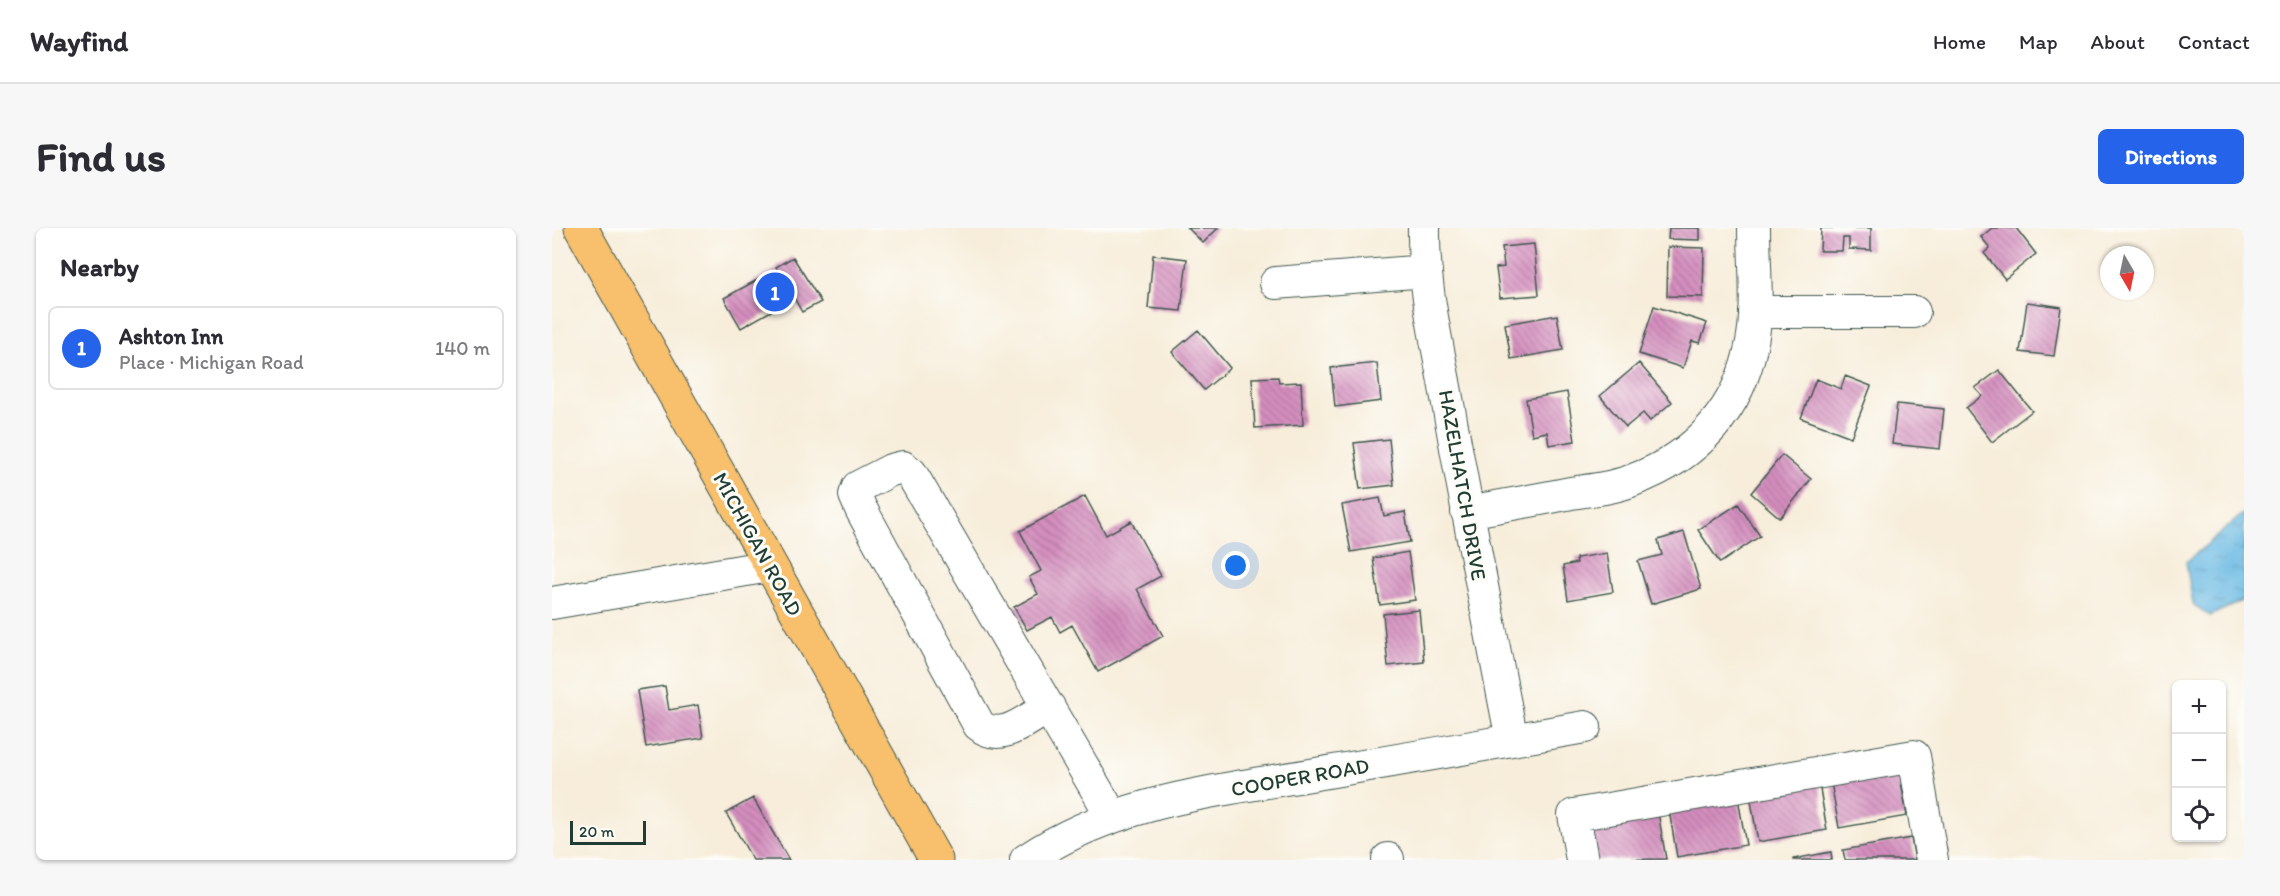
<!DOCTYPE html>
<meta charset="utf-8">
<style>
body{margin:0;font-family:Itim,sans-serif;background:#f7f7f7;color:#2b2b33}
.controls{position:absolute;right:18px;bottom:18px;display:grid;overflow:hidden;border-radius:9px;box-shadow:0 2px 4px #0004}
.controls button{width:54px;height:54px;display:grid;place-items:center;padding:0;border:0;border-bottom:2px solid #e1e1e2;background:#fff;color:#2b2b33;font:30px sans-serif}
.compass{position:absolute;left:1548px;top:18px;width:54px;height:54px;border-radius:50%;background:#fff;box-shadow:0 2px 4px #0004;rotate:171deg}
.scale{position:absolute;left:18px;bottom:15px;width:76px;box-sizing:border-box;padding-left:6px;border:3px solid #1f3d34;border-top:0;font-size:16px;line-height:21px;white-space:nowrap;color:#1f3d34;-webkit-text-stroke:4px #fdfcf7;paint-order:stroke}
.you{position:absolute;left:684px;top:338px;width:21px;height:21px;margin:-15px;border:4px solid #fff;border-radius:50%;background:#1a73e8;box-shadow:0 0 0 9px #1a73e833}
.badge{display:grid;place-items:center;width:39px;height:39px;border-radius:50%;background:#2563eb;color:#fff;font-size:20px;font-weight:700}
.pin{position:absolute;translate:-50% -50%;border:3px solid #fff;box-shadow:0 2px 6px #0006}
.list{margin:0;padding:0;list-style:none}
h2{display:flex;justify-content:space-between;align-items:center;height:78px;margin:0;padding:0 24px;font-size:26px}
h2 small{font-size:20px;font-weight:400;color:#7c7c81}
.list li{display:grid;grid-template-columns:39px 1fr auto;gap:18px;align-items:center;box-sizing:border-box;height:84px;margin:0 12px 12px;padding:0 12px;border:2px solid #e1e1e2;border-radius:9px}
.list b{display:block;font-size:22px;white-space:nowrap}
.list p{margin:0;font-size:20px;white-space:nowrap;color:#7c7c81}
.list em{font-size:20px;font-style:normal;color:#7c7c81}
.icon{flex:none;width:33px;height:33px;fill:none;stroke:currentColor;stroke-width:2;stroke-linecap:round;stroke-linejoin:round}
.map{position:relative;flex:none;width:1692px;height:632px;overflow:hidden;border-radius:9px}
header{display:flex;align-items:center;gap:36px;box-sizing:border-box;height:84px;padding:0 30px;background:#fff;border-bottom:2px solid #e1e1e2}
header strong{font-size:28px}
nav{display:flex;gap:33px;margin-inline-start:auto;font-size:21px}
.intro{display:flex;align-items:center;justify-content:space-between;box-sizing:border-box;height:144px;padding:0 36px}
h1{margin:0;font-size:42px}
.button{padding:15px 27px;border-radius:9px;background:#2563eb;color:#fff;font-size:21px;font-weight:700}
main{display:flex;gap:36px;padding:0 36px}
aside{flex:1;background:#fff;border-radius:9px;box-shadow:0 2px 4px #0004}
.map>svg:first-child{display:block}
.water{fill:url(#water-ripples);stroke:#447b8c;stroke-width:1.5}
.building{fill:url(#building-back-hatch)}
.lines{fill:none;stroke-linecap:round;stroke-linejoin:round}
.minor-casing{stroke:#3f574d;stroke-width:34}
.major-casing{stroke:#3f574d;stroke-width:35}
.minor{stroke:#fff;stroke-width:32}
.major{stroke:#f8bf6c;stroke-width:33}
.labels{text-anchor:middle;dominant-baseline:central;stroke-width:6;stroke-linejoin:round;paint-order:stroke}
.street-label{font-size:21px;fill:#1f3d34;stroke:#fdfcf7}
</style>
<header>
<strong>Wayfind</strong>
<nav><a>Home</a><a>Map</a><a>About</a><a>Contact</a></nav>
</header>
<div class="intro"><h1>Find us</h1><a class="button">Directions</a></div>
<main>
<aside>
<h2>Nearby<small></small></h2>
<ul class="list">
<li><span class="badge">1</span><div><b>Ashton Inn</b><p>Place · Michigan Road</p></div><em>140 m</em></li>
</ul>
</aside>
<div class="map">
<svg width="1692" height="632" viewBox="0 0 1692 632">
<defs>
<pattern id="water-ripples" width="26" height="14" patternUnits="userSpaceOnUse" patternTransform="scale(1.5)"><rect width="26" height="14" fill="#69b9e4"/><path d="M2 4q2-2 4 0t4 0M15 11q2-2 4 0t4 0" fill="none" stroke="#5698ba"/></pattern>
<pattern id="building-back-hatch" width="6" height="6" patternUnits="userSpaceOnUse" patternTransform="scale(1.5)"><rect width="6" height="6" fill="#d58ebf"/><path d="M-1 5l2 2M0 0l6 6M5-1l2 2" fill="none" stroke="#ac759c"/></pattern>
</defs>
<rect width="100%" height="100%" fill="#fdfcf7"/>
<filter id="ink" filterUnits="userSpaceOnUse"><feTurbulence type="fractalNoise" baseFrequency=".0167" numOctaves="2"/><feDisplacementMap in="SourceGraphic" scale="12" xChannelSelector="R" yChannelSelector="G"/><feConvolveMatrix kernelMatrix="1 2 1 2 8 2 1 2 1" color-interpolation-filters="sRGB"/></filter>
<filter id="wash" filterUnits="userSpaceOnUse"><feTurbulence type="fractalNoise" baseFrequency=".008" numOctaves="4" result="noise"/><feDisplacementMap in="SourceGraphic" scale="24" xChannelSelector="R" yChannelSelector="G"/><feGaussianBlur stdDeviation="1.35" result="paint"/><feColorMatrix in="noise" values="0 0 0 0 0 0 0 0 0 0 0 0 0 0 0 0 0 1.4 0 .05"/><feComposite in="paint" operator="in"/></filter>
<g filter="url(#wash)">
<rect width="100%" height="100%" fill="#f7edda"/>
<path class="water" d="M1692,285v87l-34,16 -17,-12 -7,-42z"/>
<g id="blocks">
<path class="building" d="M636,0h30l-15,15z
M1117,0h31v12l-32,-1z
M1269,0h50v22l-22,-1v-11h-6l-1,13h-22z
M1440,0h24l20,26 -31,25 -21,-26 6,-5 -9,-11z
M982,16l5,51 -39,3 -4,-30 8,-1 -2,-20z
M1116,19l36,1 -1,49 -36,-1z
M601,27l34,4 -6,52 -33,-3z
M241,29l28,45 -19,10 -8,-14 -53,30 -17,-30 53,-29 -1,-2z
M1475,74l34,5 -7,49 -34,-4z
M1102,78l53,17 -7,20 -8,-2 -9,27 -44,-14z
M1005,87l6,35 -52,9 -6,-35z
M646,102l32,38 -26,22 -32,-38z
M825,135l4,38 -46,6 -4,-39z
M1087,135l33,39 -22,19 -7,-8 -17,14 -26,-31z
M1447,142l33,41 -40,31 -26,-34 16,-12 -7,-8z
M1293,148l26,10 -20,51 -50,-19 15,-39 25,10z
M726,149l1,6 22,-1 2,43 -48,3 -3,-50z
M1015,164l8,49 -26,4 -2,-13 -15,3 -6,-36z
M1345,176l47,5 -4,40 -48,-5z
M837,211l5,46 -34,4 -6,-46z
M1230,227l29,24 -31,39 -29,-25z
M533,268l21,39 25,-14 30,55 -24,13 26,47 -65,36 -26,-47 -12,7 -8,-15 -25,13 -13,-23 24,-13 -9,-17 12,-6 -21,-40z
M828,270l4,18 21,-4 5,30 -59,10 -9,-47z
M1186,276l22,32 -40,27 -22,-33z
M1132,304l17,57 -50,15 -13,-43 24,-6 -4,-15z
M856,324l7,48 -35,5 -7,-47z
M1055,325l6,39 -45,8 -5,-34 14,-3 -1,-5z
M867,382l5,52 -36,4 -5,-52z
M113,458l4,24 29,-5 5,33 -57,9 -9,-57z
M1347,542l8,46 -68,12 -8,-46z
M1267,555l8,47 -69,12 -8,-47z
M201,570l36,62h-36l-27,-47z
M1186,570l8,47 -69,12 -8,-47z
M1106,584l8,47 -70,1 -7,-36z
M1359,610l4,22h-70l-2,-10z
M1279,624l1,8h-39v-1z"/>
</g>
</g>
<g filter="url(#ink)">
<use href="#blocks" fill-opacity="0" stroke="#3f574d" stroke-width="1.5"/>
<g class="lines">
<defs>
<path id="minor" d="M872,0c-1,62 14,116 24,176 20,112 42,224 64,336
M724,55l150,-12
M1203,84h159
M915,284c35,-6 69,-12 104,-19 20,-3 43,-5 62,-13 63,-23 107,-71 119,-138 7,-37 2,-77 2,-114
M0,375l218,-37
M497,479c-22,12 -48,37 -70,18l-118,-216 -6,-14 3,-8 33,-17 12,-3 8,6 201,343
M836,631v1
M474,632c87,-59 190,-69 290,-86 90,-15 179,-31 269,-47
M1030,632l-8,-45 340,-59 18,104"/>
<path id="major" d="M29,0l355,632"/>
</defs>
<use href="#minor" class="minor-casing"/>
<use href="#major" class="major-casing"/>
<use href="#minor" class="minor"/>
<use href="#major" class="major"/>
</g>
</g>
<g class="labels">
<g class="street-label">
<text transform="translate(911 257) rotate(80)">HAZELHATCH DRIVE</text>
<text transform="translate(206 316) rotate(61)">MICHIGAN ROAD</text>
<text transform="translate(748 549) rotate(-10)">COOPER ROAD</text>
</g>
</g>
</svg>
<div class="controls">
<button>+</button>
<button>−</button>
<button><svg class="icon" aria-label="locate" viewBox="0 0 24 24"><circle cx="12" cy="12" r="6"/><path d="M12 2v4M12 18v4M2 12h4M18 12h4"/></svg></button>
</div>
<svg class="compass" viewBox="-18 -18 36 36"><path d="M0-13l5 13h-10z" fill="#e53935"/><path d="M0 13l5-13h-10z" fill="#7c7c81"/></svg>
<div class="scale">20 m</div>
<div class="you"></div>
<div class="pin badge" style="left:223px;top:64px">1</div>
</div>
</main>
